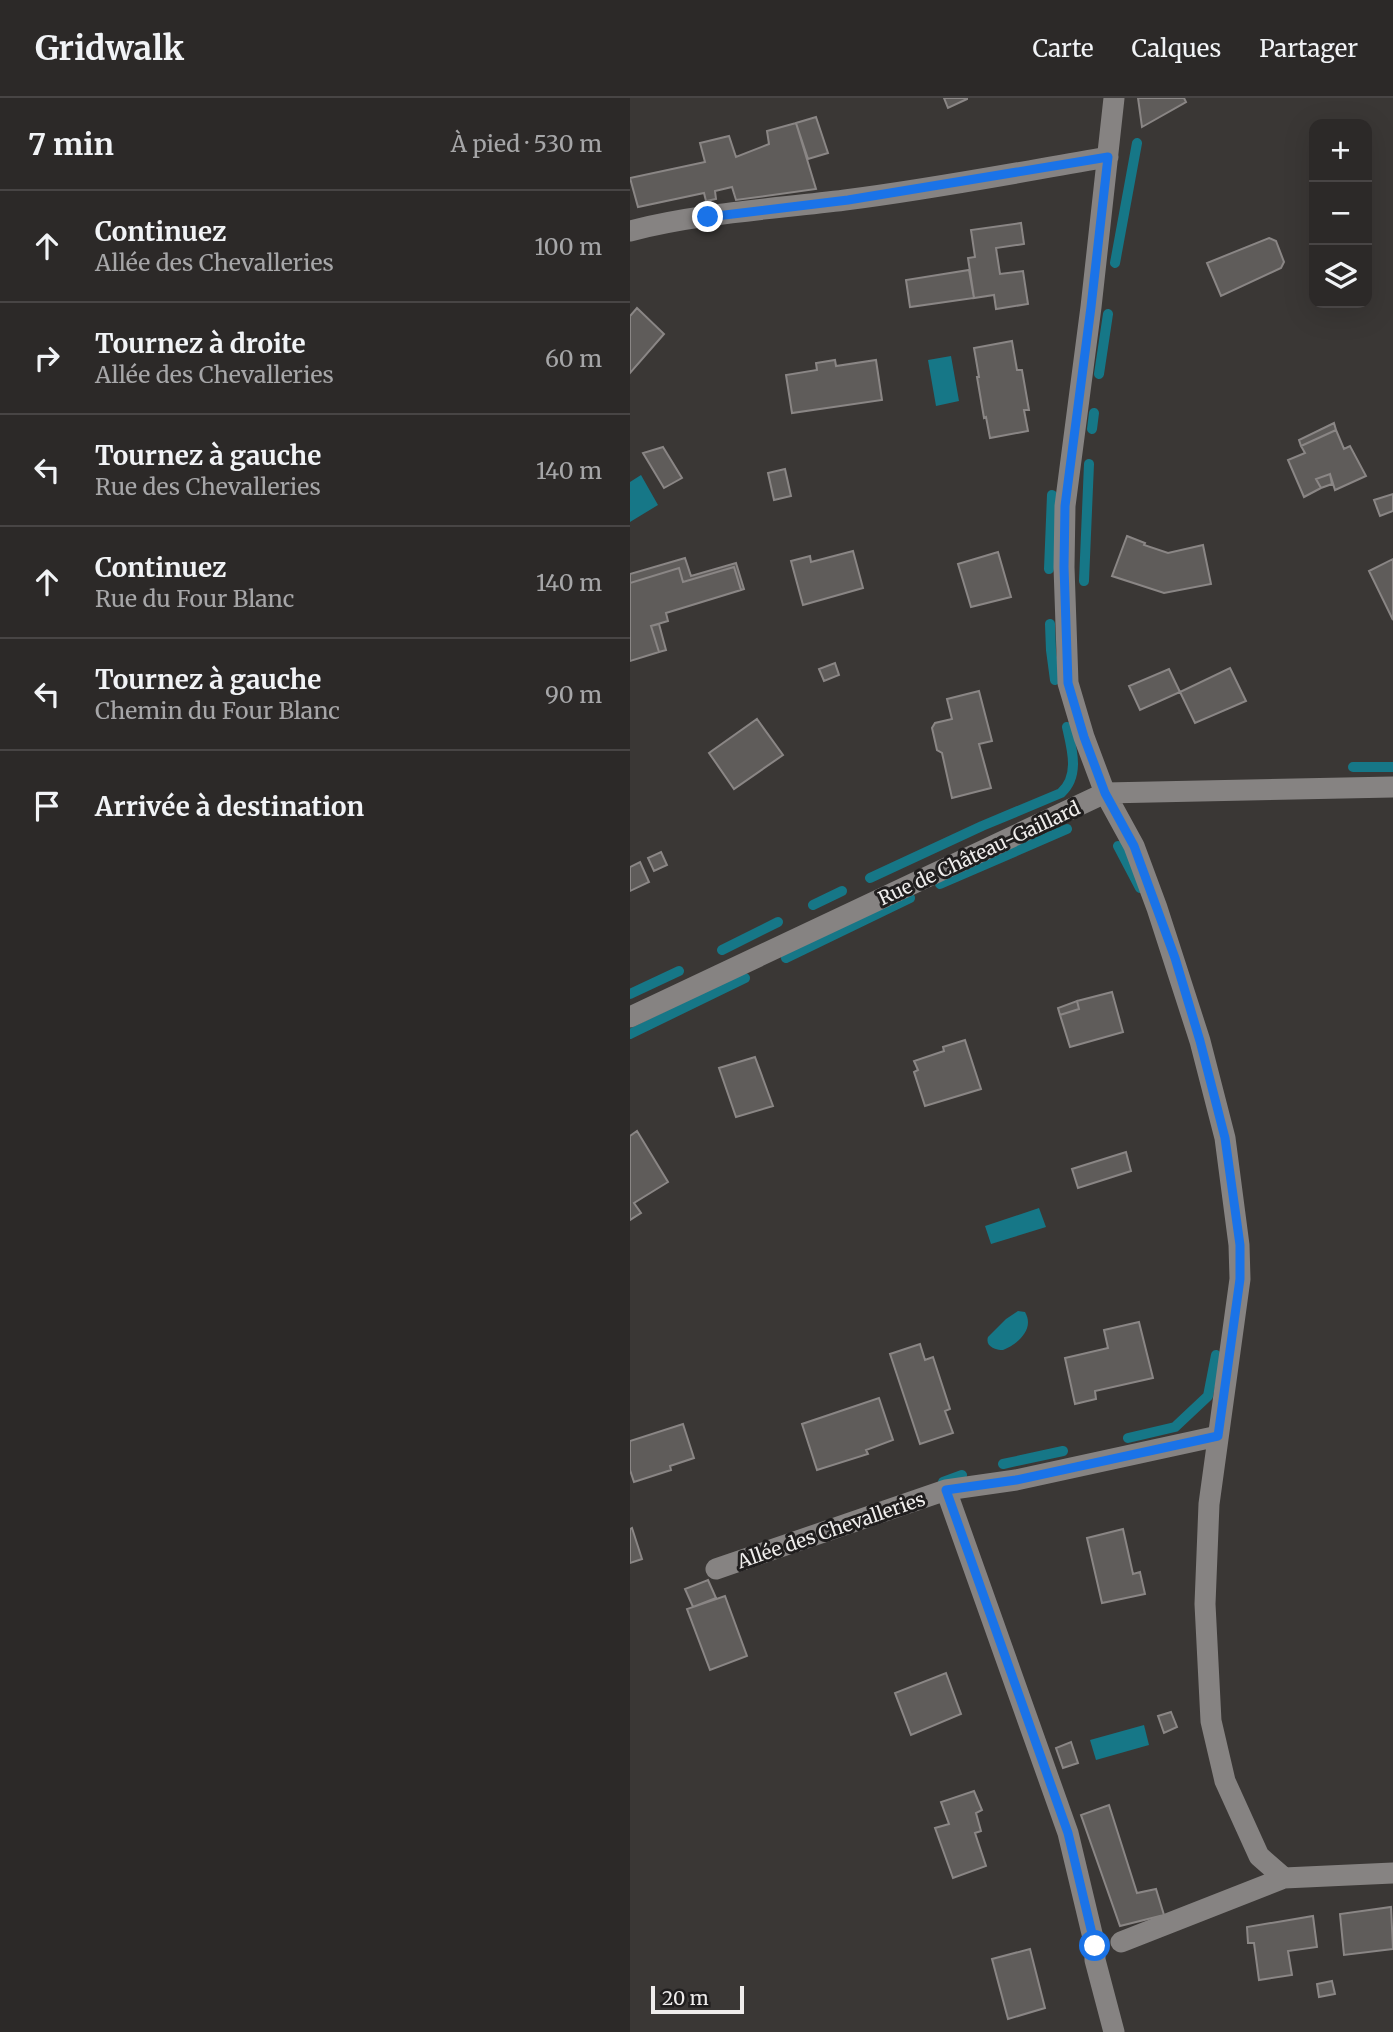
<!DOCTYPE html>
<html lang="fr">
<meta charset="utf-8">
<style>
body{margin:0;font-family:Merriweather,serif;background:#343130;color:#f1f3f6}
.controls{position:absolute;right:21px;top:21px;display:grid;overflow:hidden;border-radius:14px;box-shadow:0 7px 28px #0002}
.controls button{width:63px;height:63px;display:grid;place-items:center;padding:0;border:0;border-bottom:2px solid #484545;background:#2c2928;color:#f1f3f6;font:35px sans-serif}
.scale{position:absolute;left:21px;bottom:18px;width:93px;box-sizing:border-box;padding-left:7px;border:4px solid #efedec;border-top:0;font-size:19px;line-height:24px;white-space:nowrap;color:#efedec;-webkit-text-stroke:5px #201e1e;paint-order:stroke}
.stop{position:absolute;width:21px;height:21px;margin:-16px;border:5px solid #1a73e8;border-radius:50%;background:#fff}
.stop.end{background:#1a73e8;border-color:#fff;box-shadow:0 2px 7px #0008}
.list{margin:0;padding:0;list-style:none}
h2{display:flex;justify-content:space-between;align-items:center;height:91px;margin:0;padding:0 28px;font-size:30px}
h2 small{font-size:23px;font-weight:400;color:#a6a6a8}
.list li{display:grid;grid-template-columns:46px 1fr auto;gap:21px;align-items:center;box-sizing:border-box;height:112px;padding:0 28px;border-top:2px solid #484545}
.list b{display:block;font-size:26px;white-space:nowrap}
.list p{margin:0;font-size:23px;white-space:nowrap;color:#a6a6a8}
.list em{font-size:23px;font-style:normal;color:#a6a6a8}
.icon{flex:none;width:38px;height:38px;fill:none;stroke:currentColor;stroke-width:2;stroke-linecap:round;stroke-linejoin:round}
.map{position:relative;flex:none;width:763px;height:1934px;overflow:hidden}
header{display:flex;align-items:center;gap:42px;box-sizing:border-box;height:98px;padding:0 35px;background:#2c2928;border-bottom:2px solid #484545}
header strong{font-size:33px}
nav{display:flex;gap:38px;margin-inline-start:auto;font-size:24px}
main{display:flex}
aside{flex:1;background:#2c2928}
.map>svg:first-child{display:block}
.water{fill:#167787}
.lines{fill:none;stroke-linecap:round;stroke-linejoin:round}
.stream{stroke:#167787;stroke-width:10}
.building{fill:#5f5c5a;stroke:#8a8685;stroke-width:2}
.minor{stroke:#868382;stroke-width:21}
.route{stroke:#1a73e8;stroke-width:9}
.labels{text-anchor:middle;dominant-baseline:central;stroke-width:6;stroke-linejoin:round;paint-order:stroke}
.street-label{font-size:19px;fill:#efedec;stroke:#201e1e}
</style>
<header>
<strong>Gridwalk</strong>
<nav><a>Carte</a><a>Calques</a><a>Partager</a></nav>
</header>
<main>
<aside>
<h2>7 min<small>À pied · 530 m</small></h2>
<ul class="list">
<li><svg class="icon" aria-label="ahead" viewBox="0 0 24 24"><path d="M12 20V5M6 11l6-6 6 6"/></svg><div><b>Continuez</b><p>Allée des Chevalleries</p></div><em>100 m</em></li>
<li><svg class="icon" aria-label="right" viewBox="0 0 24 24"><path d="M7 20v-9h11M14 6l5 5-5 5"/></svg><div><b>Tournez à droite</b><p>Allée des Chevalleries</p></div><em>60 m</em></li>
<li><svg class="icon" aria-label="left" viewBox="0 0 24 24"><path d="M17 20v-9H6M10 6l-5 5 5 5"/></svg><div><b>Tournez à gauche</b><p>Rue des Chevalleries</p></div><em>140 m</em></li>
<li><svg class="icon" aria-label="ahead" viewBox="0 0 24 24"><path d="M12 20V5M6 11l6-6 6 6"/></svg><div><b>Continuez</b><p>Rue du Four Blanc</p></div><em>140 m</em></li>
<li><svg class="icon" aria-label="left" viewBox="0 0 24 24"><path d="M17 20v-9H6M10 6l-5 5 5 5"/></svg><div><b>Tournez à gauche</b><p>Chemin du Four Blanc</p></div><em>90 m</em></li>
<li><svg class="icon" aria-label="arrive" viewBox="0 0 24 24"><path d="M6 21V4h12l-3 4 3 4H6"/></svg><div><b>Arrivée à destination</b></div></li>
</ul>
</aside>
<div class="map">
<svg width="763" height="1934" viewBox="0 0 763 1934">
<rect width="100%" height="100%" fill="#3a3735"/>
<path class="water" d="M321,258l8,45 -23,5 -8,-46z
M11,377l17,30 -28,17v-40z
M409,1110l7,19 -55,17 -6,-18z
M388,1213l7,1c10,17 -7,32 -22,38 -8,0 -18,-4 -15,-13l18,-18z
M514,1627l5,20 -53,15 -6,-20z"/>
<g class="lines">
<path class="stream" d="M485,165l22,-120
M469,276l9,-60
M462,331l2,-16
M419,471l3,-74
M454,483l5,-117
M420,526l1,26 4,30
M723,669h40
M488,748l22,42
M240,780l112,-52 79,-33c19,-17 11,-44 6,-66
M310,786l127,-55
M183,807l29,-14
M92,852l56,-28
M156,860l124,-60
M0,896l49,-23
M0,936l115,-56
M498,1340l47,-11 33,-31 8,-41
M373,1366l60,-13
M313,1384l19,-7"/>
</g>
<path class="building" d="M314,0h23v1l-19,9z
M508,0h46l2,4 -44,25z
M186,19l12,36 -20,6 -12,-36z
M166,25l20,66 -80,11 -4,-13 -17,4 1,8 -10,2 -2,-8 -66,14 -8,-29 75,-16 -5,-19 29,-7 7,21 33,-13 -2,-13z
M391,125l3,21 -28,4 4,26 23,-3 5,33 -32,5 -2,-14 -20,3 -6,-40 7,-1 -4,-27z
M639,140l7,3 8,21 -3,6 -60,28 -14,-33z
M339,172l5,28 -64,9 -4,-27z
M7,210l27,26 -34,39v-57z
M382,243l5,29h5l7,40h-5l4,21 -38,7 -4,-21 -2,1 -7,-41h2l-5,-29z
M205,262l1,6 40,-6 6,40 -90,13 -6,-38 31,-5 -1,-7z
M704,325l2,7 -35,16 -2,-6z
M706,332l8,19 6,-3 16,30 -31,14 -5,-16 -14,5 5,9 -17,9 -16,-37 17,-7 -4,-7z
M33,349l19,31 -18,10 -21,-35z
M155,371l6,27 -17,4 -6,-27z
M700,376l2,10 -11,4 -5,-9z
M763,396v17l-13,5 -6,-16z
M497,438l18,7 -1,2 24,8 35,-8 8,39 -47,9 -52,-17z
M223,453l10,37 -60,17 -12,-44 19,-5 1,6z
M368,454l13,45 -40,10 -13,-43z
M55,460l6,18 45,-13 8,26 -3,1 -7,-23 -51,15 -4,-14 -49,15v-9z
M763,461v61l-24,-49z
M104,469l7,23 -75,23 2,8 -17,5 8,26 -29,9v-78l49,-15 4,14z
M29,526l7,26 -7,2 -8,-26z
M205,565l4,12 -15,6 -5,-12z
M600,570l16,33 -51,22 -15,-31z
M539,571l11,23 -40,18 -11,-24z
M349,593l13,50 -13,3 12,44 -39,10 -10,-45 -5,-3 -5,-22 3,-5 17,-4 -5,-20z
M127,621l26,36 -49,34 -25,-36z
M31,754l6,13 -13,6 -6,-13z
M10,764l9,20 -19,9v-24z
M482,894l11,40 -53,15 -10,-32 19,-6 -2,-8z
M447,903l2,8 -19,6 -2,-7z
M335,942l16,49 -56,17 -11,-34 4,-2 -4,-9 30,-10 -1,-4z
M125,959l18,49 -37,11 -17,-49z
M7,1033l31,51 -34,21 7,10 -11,7v-84z
M496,1054l5,19 -53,17 -6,-19z
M509,1224l14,56 -58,13 1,8 -21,5 -10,-46 43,-10 -4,-18z
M290,1246l5,16 8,-3 17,52 -5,2 8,22 -33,11 -30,-90z
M249,1300l14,42 -27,10 2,4 -51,16 -15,-46z
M53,1326l11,34 -24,8 1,4 -37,12 -4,-12v-29z
M2,1430l10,31 -12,4v-34z
M493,1431l10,45 7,-2 5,22 -43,9 -15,-65z
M78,1482l8,18 -23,9 -8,-18z
M95,1498l22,60 -37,14 -23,-61z
M316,1575l15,41 -50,21 -16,-42z
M541,1614l6,15 -13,6 -6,-17z
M441,1644l7,21 -15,5 -7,-20z
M344,1693l8,19 -6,3 5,18 -6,2 11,33 -33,12 -18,-50 14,-4 -8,-22z
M479,1707l28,88 19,-4 8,26 -44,11 -39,-111z
M761,1809l2,42 -49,6 -4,-41z
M683,1818l4,31 -29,4 4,24 -33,5 -5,-37h-6l-1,-16z
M400,1851l15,59 -37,11 -16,-60z
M702,1883l3,13 -16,3 -2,-13z"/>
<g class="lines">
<path class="minor" d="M484,0l-23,209 -26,199 -1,61 4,116 16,54 21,56 29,53 23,62 43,133 25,97 14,107 1,34 -31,225 -4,100 6,117 14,60 34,75 25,22 109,-5
M0,133c70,-18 144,-22 215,-31 88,-11 175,-28 263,-43
M0,919l475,-224 288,-6
M316,1392l122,343 27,113v14l19,72
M86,1471l230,-79 70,-10 202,-44
M491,1844l163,-64"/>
</g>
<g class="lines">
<path class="route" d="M78,119l140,-17 260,-43 -17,150 -26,199 -1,61 4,116 16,54 21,56 29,53 41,112 25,83 25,97 15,107v34l-22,157 -202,44 -70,10 122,343 27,113"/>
</g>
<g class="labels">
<g class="street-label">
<text transform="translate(349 755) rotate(-25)">Rue de Château-Gaillard</text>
<text transform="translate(201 1432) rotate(-19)">Allée des Chevalleries</text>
</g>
</g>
</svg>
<div class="controls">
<button>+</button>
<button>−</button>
<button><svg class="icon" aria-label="layers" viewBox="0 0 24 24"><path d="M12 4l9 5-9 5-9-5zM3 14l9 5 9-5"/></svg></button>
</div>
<div class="scale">20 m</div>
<div class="stop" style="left:465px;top:1848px"></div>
<div class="stop end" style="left:78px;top:119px"></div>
</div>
</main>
